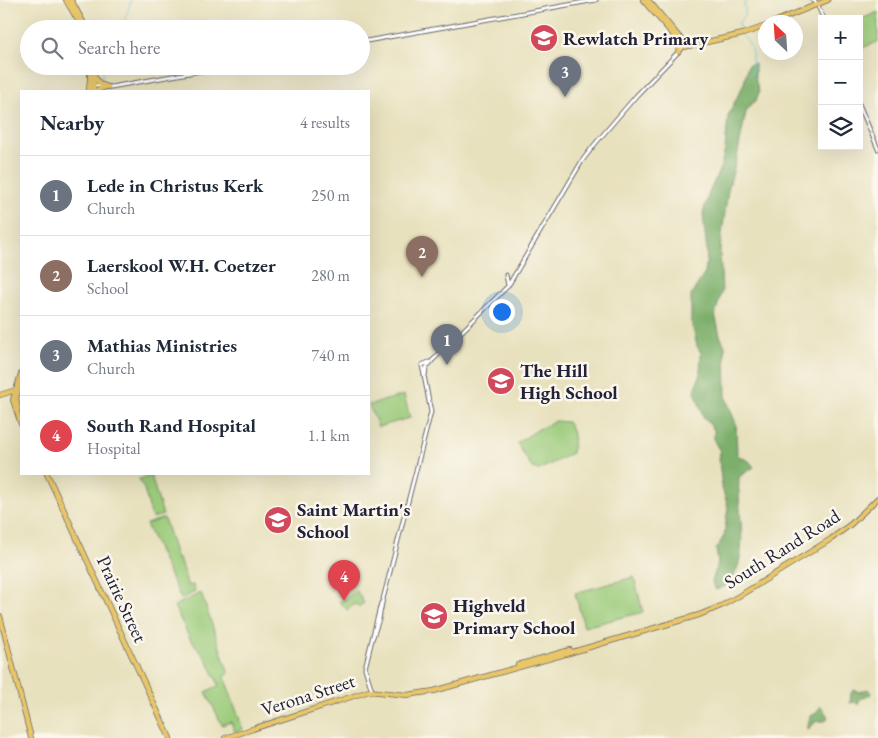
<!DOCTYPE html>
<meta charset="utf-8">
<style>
body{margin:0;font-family:"EB Garamond",serif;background:#f2f2f3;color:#1f2937}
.controls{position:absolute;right:15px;top:15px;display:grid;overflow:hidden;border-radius:0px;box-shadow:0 5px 20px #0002}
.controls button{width:45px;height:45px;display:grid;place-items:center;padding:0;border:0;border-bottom:1px solid #e0e1e3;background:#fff;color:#1f2937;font:25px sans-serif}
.compass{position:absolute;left:758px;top:15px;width:45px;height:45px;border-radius:50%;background:#fff;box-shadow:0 5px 20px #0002;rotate:335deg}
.you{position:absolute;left:501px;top:311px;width:18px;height:18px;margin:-12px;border:4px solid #fff;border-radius:50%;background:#1a73e8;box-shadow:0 0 0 8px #1a73e833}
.badge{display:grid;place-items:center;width:32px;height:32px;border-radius:50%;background:#db2777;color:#fff;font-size:16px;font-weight:700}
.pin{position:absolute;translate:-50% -41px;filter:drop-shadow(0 1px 2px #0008)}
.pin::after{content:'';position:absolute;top:26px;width:18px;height:15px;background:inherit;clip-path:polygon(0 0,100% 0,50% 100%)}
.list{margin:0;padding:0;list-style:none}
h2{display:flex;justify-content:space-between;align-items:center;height:65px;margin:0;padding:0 20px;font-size:21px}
h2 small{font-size:16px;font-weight:400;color:#747a83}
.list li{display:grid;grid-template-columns:32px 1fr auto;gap:15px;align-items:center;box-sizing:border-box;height:80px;padding:0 20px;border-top:1px solid #e0e1e3}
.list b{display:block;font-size:19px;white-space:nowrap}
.list p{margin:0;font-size:16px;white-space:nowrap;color:#747a83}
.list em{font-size:16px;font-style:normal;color:#747a83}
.icon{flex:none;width:28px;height:28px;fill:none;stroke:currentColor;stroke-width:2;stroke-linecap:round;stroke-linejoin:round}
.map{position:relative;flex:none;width:878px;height:738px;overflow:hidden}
.search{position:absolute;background:#fff;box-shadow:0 5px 20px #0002;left:20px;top:20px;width:350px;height:55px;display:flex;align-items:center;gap:12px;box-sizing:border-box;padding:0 18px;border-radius:28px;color:#747a83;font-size:19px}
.panel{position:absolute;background:#fff;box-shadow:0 5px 20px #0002;left:20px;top:90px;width:350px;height:385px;border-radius:0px}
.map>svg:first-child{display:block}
.green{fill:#9bcb7a;stroke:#5e765a}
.forest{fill:#7caf6a;stroke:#4f6852}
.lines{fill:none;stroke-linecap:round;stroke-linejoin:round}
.stream{stroke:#57c2d2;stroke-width:1}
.minor-casing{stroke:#676569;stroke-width:5}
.major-casing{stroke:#676569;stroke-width:6}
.minor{stroke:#fff;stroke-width:3}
.major{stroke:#e9c769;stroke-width:4.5}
.labels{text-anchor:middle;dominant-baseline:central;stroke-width:5;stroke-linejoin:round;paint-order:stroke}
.poi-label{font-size:19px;font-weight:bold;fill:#22223b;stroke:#fbf7ec;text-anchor:start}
.street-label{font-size:19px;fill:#22223b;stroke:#fbf7ec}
</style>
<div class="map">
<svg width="878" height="738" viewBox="0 0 878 738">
<rect width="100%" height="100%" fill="#fbf7ec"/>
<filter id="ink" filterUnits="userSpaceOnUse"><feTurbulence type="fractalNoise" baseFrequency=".02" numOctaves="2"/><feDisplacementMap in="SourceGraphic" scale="10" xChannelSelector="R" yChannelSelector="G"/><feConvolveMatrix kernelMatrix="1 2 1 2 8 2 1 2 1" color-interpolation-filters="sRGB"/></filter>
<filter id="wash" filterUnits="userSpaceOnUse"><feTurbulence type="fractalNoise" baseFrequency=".0096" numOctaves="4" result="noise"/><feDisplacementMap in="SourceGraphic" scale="20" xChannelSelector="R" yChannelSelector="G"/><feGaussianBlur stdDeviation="1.12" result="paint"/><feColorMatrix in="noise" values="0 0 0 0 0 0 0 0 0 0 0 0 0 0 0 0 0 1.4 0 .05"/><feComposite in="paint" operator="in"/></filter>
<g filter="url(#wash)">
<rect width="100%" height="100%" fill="#e8e1be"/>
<path class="green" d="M878,12v30l-19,7v-29z
M404,395l6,23 -32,9 -9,-22z
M555,421l12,1c8,10 7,19 5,31l-33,17 -7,-2 -15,-25 20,-13z
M151,476l12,39 -11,3 -8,-29 -5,-10z
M164,518l13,41h2l9,27 5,-1 2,7 -14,7 -35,-75z
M634,577l9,35 -59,15 -9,-34z
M356,590l8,13 -6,4 -3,-3 -8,6 -8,-8 7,-3z
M201,593l28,81 -5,2 19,53 -8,3 -4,-10 -9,3 -16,-33 13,-7 -12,-25 -14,-18 -2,-1 -17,-35z"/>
<path class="forest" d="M755,63v15l4,14 -3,9 -5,3 -5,8 -9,45 -9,33 -8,59 2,43 -7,22 5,22 5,10 1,52 10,26 1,31 12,6 5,6 -15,10c-2,27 7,59 0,86 -2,7 -6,15 -9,21l-14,6 -4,-8 6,-19 -2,-14 8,-13 4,-29 -6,-19 -3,-27 1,-10 -6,-10v-11l-11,-14 -8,-25 5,-17 1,-21 -4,-7 -6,-26v-25l14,-22 2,-20 -4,-40 6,-20 12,-27 4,-16 3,-34 16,-33 4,-18z
M868,689l3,2v3l-11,5 -2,6 -3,-3 -5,1 1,-10 3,-3 5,2z
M821,706l7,11 -3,4h-8l-10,9 3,-14 5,-2z"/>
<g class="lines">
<path class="stream" d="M118,29l7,-9 6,-20
M740,31l-2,-8c6,-6 9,-9 6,-19l2,-4
M742,36c13,10 10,22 10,38
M101,82l3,-16"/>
</g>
</g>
<g filter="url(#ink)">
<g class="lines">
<defs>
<path id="minor" d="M812,0l4,2 8,17
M361,42l235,-42
M93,85l18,2 117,-21
M859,104l19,45
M506,275l2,10
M425,376l1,-8 6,-7 76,-75 74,-125 13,-17 41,-48 49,-51
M373,637l6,-18 3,-16 49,-191 -9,-47 7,-3
M372,691l-7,-23 16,-65"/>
<path id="major" d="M66,0l17,29
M71,0l16,29
M643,0l41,47 59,-13 23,-8
M648,0l37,44h5
M774,22l54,-22
M678,52l2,-6 -1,-4
M95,77l5,7 8,3
M89,91l2,-25
M93,91l2,-25
M95,91l11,-4
M21,374l-8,26 8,24
M0,395l16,-5
M18,409l-2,-11 5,-15
M47,474l123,264
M0,616l31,122
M518,665l52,-15
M225,738l144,-47 38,4 27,-4 142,-40 123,-36 22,-9 23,-13 87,-54 20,-15 27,-26"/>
</defs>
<use href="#minor" class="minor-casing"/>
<use href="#major" class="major-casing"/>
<use href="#minor" class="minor"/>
<use href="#major" class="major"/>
</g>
</g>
<defs>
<symbol id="school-disc" viewBox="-11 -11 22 22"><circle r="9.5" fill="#d1495b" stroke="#fbf7ec"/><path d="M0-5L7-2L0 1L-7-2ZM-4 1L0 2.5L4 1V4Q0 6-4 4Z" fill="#fff"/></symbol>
</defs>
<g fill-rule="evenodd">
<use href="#school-disc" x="528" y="22" width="32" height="32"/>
<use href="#school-disc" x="485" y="365" width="32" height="32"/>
<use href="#school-disc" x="262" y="504" width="32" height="32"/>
<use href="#school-disc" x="418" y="600" width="32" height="32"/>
</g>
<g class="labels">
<g class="poi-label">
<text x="563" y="38">Rewlatch Primary</text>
<text x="520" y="370">The Hill<tspan x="520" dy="22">High School</tspan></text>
<text x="297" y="509">Saint Martin's<tspan x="297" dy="22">School</tspan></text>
<text x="453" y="605">Highveld<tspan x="453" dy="22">Primary School</tspan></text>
</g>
<g class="street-label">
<text transform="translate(782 549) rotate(-32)">South Rand Road</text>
<text transform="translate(122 599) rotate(65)">Prairie Street</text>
<text transform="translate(308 695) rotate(-18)">Verona Street</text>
</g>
</g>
</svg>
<div class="controls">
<button>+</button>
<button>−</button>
<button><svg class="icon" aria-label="layers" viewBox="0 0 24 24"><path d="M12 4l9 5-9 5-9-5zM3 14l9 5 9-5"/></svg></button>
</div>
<svg class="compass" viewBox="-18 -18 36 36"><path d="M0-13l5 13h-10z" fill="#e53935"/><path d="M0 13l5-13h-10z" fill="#747a83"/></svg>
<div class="you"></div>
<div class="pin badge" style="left:447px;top:365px;background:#6b7280">1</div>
<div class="pin badge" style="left:422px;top:277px;background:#8d6e63">2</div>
<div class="pin badge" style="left:565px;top:97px;background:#6b7280">3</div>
<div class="pin badge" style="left:344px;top:601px;background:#e0444e">4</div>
<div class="search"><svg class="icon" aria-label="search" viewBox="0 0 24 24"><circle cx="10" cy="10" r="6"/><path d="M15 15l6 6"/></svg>Search here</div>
<section class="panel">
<h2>Nearby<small>4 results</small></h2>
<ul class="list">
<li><span class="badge" style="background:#6b7280">1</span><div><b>Lede in Christus Kerk</b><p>Church</p></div><em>250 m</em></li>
<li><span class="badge" style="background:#8d6e63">2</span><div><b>Laerskool W.H. Coetzer</b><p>School</p></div><em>280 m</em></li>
<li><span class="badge" style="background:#6b7280">3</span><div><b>Mathias Ministries</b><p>Church</p></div><em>740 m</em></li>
<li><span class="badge" style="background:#e0444e">4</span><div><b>South Rand Hospital</b><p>Hospital</p></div><em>1.1 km</em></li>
</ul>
</section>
</div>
